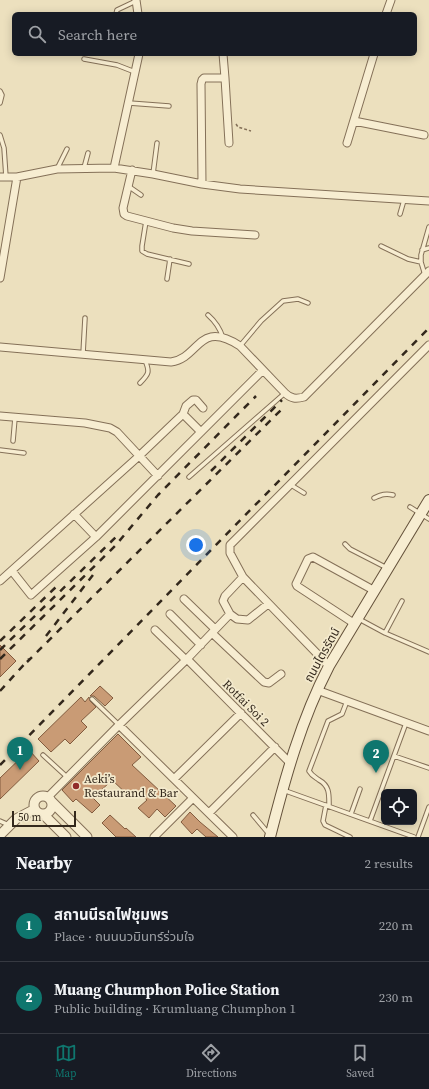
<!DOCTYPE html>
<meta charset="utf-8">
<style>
body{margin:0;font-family:"Source Serif 4","Noto Sans Thai",serif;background:#242831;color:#f1f3f6}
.controls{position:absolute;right:12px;bottom:12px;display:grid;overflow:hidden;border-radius:6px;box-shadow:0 2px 10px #0003}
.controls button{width:36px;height:36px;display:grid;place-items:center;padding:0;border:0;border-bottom:1px solid #363941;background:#171b24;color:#f1f3f6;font:20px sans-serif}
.scale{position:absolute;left:12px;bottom:10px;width:64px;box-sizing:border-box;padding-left:4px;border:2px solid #33281c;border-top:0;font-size:11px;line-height:14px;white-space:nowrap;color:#33281c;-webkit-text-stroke:3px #f4eacd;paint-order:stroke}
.you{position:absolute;left:196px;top:545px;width:14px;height:14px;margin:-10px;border:3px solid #fff;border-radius:50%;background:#1a73e8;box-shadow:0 0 0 6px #1a73e833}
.badge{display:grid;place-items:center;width:26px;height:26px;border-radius:50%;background:#0f766e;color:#fff;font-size:13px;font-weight:700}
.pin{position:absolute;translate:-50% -33px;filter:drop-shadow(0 1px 2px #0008)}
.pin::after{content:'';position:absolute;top:21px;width:14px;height:12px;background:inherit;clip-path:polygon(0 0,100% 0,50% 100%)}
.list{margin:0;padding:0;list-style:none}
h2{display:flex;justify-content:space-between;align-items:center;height:52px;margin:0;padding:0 16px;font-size:17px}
h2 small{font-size:13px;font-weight:400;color:#9ea1a6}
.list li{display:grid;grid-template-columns:26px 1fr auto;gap:12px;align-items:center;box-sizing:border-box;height:72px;padding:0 16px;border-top:1px solid #363941}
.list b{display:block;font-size:15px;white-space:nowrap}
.list p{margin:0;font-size:13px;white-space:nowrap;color:#9ea1a6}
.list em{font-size:13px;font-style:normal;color:#9ea1a6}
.icon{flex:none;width:22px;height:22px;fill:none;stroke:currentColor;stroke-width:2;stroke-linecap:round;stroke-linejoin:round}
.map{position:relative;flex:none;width:429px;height:837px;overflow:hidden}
.search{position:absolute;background:#171b24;box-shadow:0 2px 10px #0003;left:12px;right:12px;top:12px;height:44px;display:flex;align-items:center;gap:10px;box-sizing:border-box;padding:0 14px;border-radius:6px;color:#9ea1a6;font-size:15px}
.sheet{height:196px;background:#171b24}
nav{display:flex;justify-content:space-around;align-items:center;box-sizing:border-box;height:56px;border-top:1px solid #363941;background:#171b24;font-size:11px;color:#9ea1a6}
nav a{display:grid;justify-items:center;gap:2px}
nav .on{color:#0f766e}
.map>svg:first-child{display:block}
.building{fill:#c99b75;stroke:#825b3e}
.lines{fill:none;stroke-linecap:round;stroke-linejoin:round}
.service-casing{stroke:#847058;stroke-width:5.5}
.minor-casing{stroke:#847058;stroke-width:9}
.tertiary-casing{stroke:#847058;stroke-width:11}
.secondary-casing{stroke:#65523b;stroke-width:12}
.path{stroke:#847058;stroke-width:1.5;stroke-dasharray:3 2;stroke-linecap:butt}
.service{stroke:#f7edd1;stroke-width:3.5}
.minor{stroke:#f7edd1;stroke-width:7}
.tertiary{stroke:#f7edd1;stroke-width:9}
.secondary{stroke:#f7edd1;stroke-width:10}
.rail{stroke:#33281c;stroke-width:2.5;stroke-dasharray:7 7;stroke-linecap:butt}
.poi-dot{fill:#912c29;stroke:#f4eacd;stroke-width:1.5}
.labels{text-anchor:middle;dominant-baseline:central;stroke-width:3.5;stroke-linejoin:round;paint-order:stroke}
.street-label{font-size:12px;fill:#33281c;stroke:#f4eacd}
.poi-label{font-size:12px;fill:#33281c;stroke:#f4eacd;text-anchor:start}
</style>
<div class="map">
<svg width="429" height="837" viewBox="0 0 429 837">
<rect width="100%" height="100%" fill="#ece0be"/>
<path class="building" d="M0,645l16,16 -16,16z
M100,686l13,12 -8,8 -11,-10h-4z
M81,697l4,5 4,-5 1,4 6,6 -15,14 6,6 -17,17 -5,-5 -14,13 -13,-13z
M118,734l23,23 -9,8 44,41 -11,11 -8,-8 -8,9 -11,-10 9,-8 -11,-10 -7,6 -17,-16 -19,18 7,7 -8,8 -16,-14 -3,3 -11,-12z
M29,750l10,11 -39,38v-21z
M190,812l10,10 18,15h-12l-9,-8 -5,5 -11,-12z
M110,815l15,14 1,-1 10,9h-20l-14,-14z"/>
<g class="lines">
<defs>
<path id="service" d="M116,14l1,-4 19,-9
M84,59l33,6 18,7
M0,91l2,4 -2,8
M129,103l40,3
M0,135l4,13 2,29
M84,168l4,-15
M57,169l10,-20
M153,174l4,-31
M128,186l13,9
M400,214l4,-14
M146,221l-4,25v5l5,3 42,10
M381,246l27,13 13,3
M422,250l7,-2
M425,275l-4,-13v-7l8,-28
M167,279l3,-20
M208,315c8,7 12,13 15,23
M240,346l21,-25 22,-20 15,-2 10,4
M83,354l2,-36
M140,383c9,-9 10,-11 5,-23
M13,441l2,-23
M0,450l24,3
M189,477l96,-84
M291,485l13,8
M374,498c7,-3 11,-5 19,-3
M410,507l19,12
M345,544l5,5 37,19
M359,619l26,14 44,19
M385,633l17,-32
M92,699l27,26
M43,755l24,22
M394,756l35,12
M283,790l131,47
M326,805l-3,16 2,4 25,12
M329,806c0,-11 1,-20 -10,-26 -4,-3 -7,-4 -10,-9l19,-50 14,-7 5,-13
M351,814l9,-25
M253,815l16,19
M0,821l9,4
M370,821l36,-98
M418,837l11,-30"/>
<path id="minor" d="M136,0l2,14
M386,14l5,-14
M223,54l2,24
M354,121l70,14
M347,143l27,-89
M114,168l25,-114
M132,170l-9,38 1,6 3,2 46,12 19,3 63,4
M0,177h17l40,-8 57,-1 39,6 49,10 38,5 189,12
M202,184l-1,-100 1,-4 2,-2h21l4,65
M0,278l17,-101
M0,347l171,15c29,-4 27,-43 69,-16l45,47c6,6 11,6 19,4l125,-126
M183,414l3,-8 7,-6h3l7,8
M0,416l85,7 25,5 7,4 41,44
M74,514l22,23
M12,571l19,24 65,-58 167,-167
M243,577l86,89
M0,581l138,-124 45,-43 18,18
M184,599l31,30
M170,614l31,31
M230,614l7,5 11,1 20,-16
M355,624l-58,-38 -1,-2 12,-25 5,-2 62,34
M155,630l31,30
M212,633l52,49 5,1 12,-9
M187,659l103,104
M317,690l112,41
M119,725l114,112
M174,779l67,-66
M48,797l71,-72 67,-65 44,-46 -7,-13 2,-5 18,-19 -13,-24v-8l199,-200
M209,813l66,-66
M154,837l39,-39"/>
<path id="tertiary" d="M34 805a9 9 0 1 1 18 0a9 9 0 1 1-18 0Z
M52,802l35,35
M43,814l23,23
M0,835l16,-16 19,-10"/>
<path id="secondary" d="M270,837c15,-59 31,-117 59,-171l100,-166"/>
</defs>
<use href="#service" class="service-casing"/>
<use href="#minor" class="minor-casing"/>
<use href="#tertiary" class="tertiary-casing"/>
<use href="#secondary" class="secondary-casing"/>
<path class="path" d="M236,124l2,3 13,4"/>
<use href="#service" class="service"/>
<use href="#minor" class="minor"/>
<use href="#tertiary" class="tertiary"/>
<use href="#secondary" class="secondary"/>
<path class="rail" d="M211,471l71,-71
M46,636l50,-65
M0,641l58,-56
M0,650l120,-117
M0,659l115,-113 43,-51 98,-99
M27,662l257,-255
M0,691l29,-32
M0,765l429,-437"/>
</g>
<circle class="poi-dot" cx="76" cy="786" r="4"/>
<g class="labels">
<g class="street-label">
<text transform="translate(322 655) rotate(-61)">ถนนไตรรัตน์</text>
<text transform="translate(246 703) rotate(45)">Rotfai Soi 2</text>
</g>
<g class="poi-label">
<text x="84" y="779">Aeki’s<tspan x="84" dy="14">Restaurand &amp; Bar</tspan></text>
</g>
</g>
</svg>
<div class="controls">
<button><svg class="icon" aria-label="locate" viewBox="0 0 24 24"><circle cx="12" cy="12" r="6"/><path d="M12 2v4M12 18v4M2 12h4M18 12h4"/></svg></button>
</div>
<div class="scale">50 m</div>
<div class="you"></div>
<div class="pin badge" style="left:20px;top:770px">1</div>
<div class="pin badge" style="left:376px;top:773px">2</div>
<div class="search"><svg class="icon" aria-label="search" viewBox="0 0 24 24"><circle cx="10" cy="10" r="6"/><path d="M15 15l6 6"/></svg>Search here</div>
</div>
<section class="sheet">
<h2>Nearby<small>2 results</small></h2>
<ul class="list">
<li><span class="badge">1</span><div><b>สถานนีรถไฟชุมพร</b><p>Place · ถนนนวมินทร์ร่วมใจ</p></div><em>220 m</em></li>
<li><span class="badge">2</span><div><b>Muang Chumphon Police Station</b><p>Public building · Krumluang Chumphon 1</p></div><em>230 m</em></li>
</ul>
</section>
<nav>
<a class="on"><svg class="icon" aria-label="map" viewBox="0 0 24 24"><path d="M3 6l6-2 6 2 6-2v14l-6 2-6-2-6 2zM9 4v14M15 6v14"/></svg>Map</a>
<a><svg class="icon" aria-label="directions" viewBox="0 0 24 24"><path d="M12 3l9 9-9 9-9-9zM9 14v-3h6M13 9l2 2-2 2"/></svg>Directions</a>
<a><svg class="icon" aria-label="saved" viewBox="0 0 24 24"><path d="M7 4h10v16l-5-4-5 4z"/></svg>Saved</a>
</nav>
